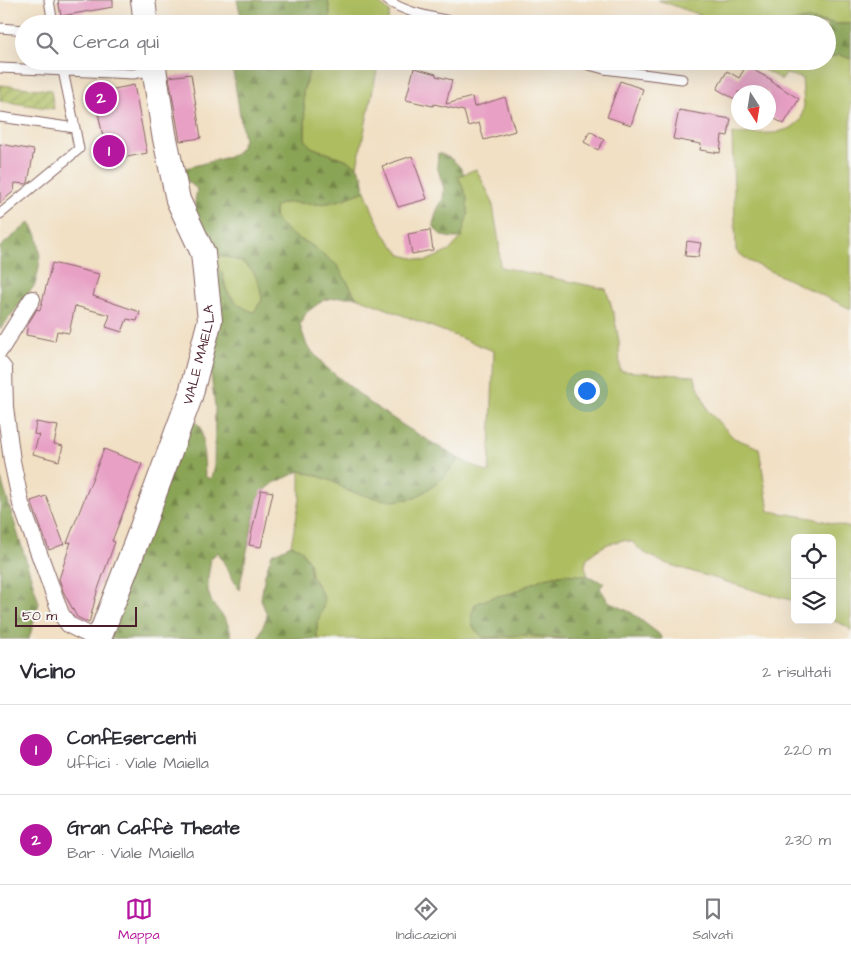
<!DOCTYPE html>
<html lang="it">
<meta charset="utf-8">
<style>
body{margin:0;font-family:"Architects Daughter",sans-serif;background:#f2f2f3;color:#2b2b33}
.controls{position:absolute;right:15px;bottom:15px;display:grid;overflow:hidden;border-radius:8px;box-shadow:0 5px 20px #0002}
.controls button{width:45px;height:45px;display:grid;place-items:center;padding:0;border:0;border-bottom:1px solid #e1e1e2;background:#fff;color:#2b2b33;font:25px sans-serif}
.compass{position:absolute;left:731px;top:85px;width:45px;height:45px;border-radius:50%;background:#fff;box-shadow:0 5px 20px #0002;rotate:168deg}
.scale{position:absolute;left:15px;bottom:12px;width:122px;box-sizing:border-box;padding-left:5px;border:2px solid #4a1f2b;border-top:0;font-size:14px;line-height:18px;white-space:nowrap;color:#4a1f2b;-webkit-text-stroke:4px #f6f6f2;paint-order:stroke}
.you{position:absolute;left:586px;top:390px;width:18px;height:18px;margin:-12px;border:4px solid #fff;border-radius:50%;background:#1a73e8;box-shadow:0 0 0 8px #1a73e833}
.badge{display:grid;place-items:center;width:32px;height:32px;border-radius:50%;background:#b5179e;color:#fff;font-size:16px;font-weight:700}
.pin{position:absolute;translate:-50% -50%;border:2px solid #fff;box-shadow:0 1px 5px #0006}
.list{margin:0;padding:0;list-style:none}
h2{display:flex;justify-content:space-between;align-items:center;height:65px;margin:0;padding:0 20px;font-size:21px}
h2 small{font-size:16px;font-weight:400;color:#7c7c81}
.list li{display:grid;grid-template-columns:32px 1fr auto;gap:15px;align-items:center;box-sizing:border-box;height:90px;padding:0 20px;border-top:1px solid #e1e1e2}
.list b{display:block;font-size:19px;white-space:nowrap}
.list p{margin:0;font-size:16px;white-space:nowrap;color:#7c7c81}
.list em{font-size:16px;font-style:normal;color:#7c7c81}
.icon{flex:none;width:28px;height:28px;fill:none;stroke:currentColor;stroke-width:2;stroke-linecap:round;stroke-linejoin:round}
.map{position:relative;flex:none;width:851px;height:639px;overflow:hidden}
.search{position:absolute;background:#fff;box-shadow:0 5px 20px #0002;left:15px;right:15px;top:15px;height:55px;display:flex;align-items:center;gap:12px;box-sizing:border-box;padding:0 18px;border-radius:28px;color:#7c7c81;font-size:19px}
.sheet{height:245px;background:#fff}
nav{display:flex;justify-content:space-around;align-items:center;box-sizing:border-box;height:70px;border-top:1px solid #e1e1e2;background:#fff;font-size:14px;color:#7c7c81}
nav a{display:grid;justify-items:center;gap:2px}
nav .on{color:#b5179e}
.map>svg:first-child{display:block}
.grass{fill:#adbd60;stroke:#7c6e46}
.forest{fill:url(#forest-firs);stroke:#6a6240}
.garden{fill:url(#garden-furrows);stroke:#7c6e46}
.building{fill:#e8a0c5}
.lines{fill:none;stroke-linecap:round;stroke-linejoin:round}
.service-casing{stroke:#846361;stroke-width:11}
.minor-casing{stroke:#846361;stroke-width:18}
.secondary-casing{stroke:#846361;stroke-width:26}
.service{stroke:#fff;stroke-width:9}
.minor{stroke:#fff;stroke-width:16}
.secondary{stroke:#fff;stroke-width:24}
.labels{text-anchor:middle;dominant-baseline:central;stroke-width:4;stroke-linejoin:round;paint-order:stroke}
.street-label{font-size:14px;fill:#4a1f2b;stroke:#f6f6f2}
</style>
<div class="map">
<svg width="851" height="639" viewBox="0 0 851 639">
<defs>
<pattern id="forest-firs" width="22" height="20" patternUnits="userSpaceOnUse" patternTransform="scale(1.25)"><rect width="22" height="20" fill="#8aa456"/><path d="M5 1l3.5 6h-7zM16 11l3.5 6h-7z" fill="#738547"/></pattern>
<pattern id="garden-furrows" width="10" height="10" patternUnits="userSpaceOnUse" patternTransform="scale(1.25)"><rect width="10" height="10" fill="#adbd60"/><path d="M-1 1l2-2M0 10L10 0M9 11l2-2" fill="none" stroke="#8f994f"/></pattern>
</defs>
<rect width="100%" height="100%" fill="#f6f6f2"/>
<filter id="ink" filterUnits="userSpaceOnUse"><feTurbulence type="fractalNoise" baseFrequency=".02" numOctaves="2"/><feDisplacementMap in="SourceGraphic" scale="10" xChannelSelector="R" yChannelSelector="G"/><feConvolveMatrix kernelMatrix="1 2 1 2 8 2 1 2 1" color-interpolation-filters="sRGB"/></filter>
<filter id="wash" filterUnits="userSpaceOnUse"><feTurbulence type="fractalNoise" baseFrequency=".0096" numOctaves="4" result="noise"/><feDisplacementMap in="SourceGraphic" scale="20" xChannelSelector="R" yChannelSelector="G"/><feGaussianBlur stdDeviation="1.12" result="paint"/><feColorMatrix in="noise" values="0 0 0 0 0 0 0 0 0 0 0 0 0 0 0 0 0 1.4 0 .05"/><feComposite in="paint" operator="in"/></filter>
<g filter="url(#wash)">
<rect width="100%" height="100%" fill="#f1e0c4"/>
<path class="grass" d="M328,0h47l15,12 -3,12h-58l1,-11z
M658,0h193v24h-14l-30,-5 -24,5h-67l-2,-4z
M840,55l11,4v250l-102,-48 -13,-10 -4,-117 43,-1 16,-5 10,-8 3,-15 -2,-27 -16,-4 -4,6 -34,-19h45l9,9 6,-8 5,-1h14v-3z
M317,61h62l-22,105 -12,-7 -13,-4 -21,-8 -6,-8v-20l-2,-27 7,-23z
M476,169l16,31 7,42 1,25 106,22 8,26 5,26 1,30 74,5 14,35 26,27 25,10 10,63 43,7 39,10v103l-5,-5 -14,-6v-82h-37v63l-32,-8 -99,-30 -21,-11 -11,-10 -9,-2 -15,4 -11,6 -10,8 -2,8 3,10 -23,-2 -21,4 -32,15 -19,4 -9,41 39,-3 48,4h-254v-16l6,-15 -6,-24 -6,-8 -2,-14 -9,-14 -9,-3 9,-46v-28l15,4 17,6 16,10 44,10 23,-3 24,-16 20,-23 30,14 5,-122 -138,-54 -9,-16 -33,-34 -22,-12 -18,-17 2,-12c13,-7 29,-1 43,-2 16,-1 31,-7 46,-13l9,23 10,20 17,21 25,6 23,-10 12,-13 6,-41 -9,-21z
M204,239c6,5 11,11 17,16 5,3 10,3 15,5 19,6 24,23 26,40l-8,12 -7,-2 -11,-8 -9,-11 -5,-18 -6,-6z"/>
<path class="forest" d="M237,0h91l2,13 -1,11h-86z
M807,19l30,5h14v35l-11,-4 -13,3v-34h-44z
M241,61h76l-7,8 -7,23 2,27v20l6,8 21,8 13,4 12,7 6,11 2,14c-15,6 -30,12 -46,13 -14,1 -30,-5 -43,2l-2,12 18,17 22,12 23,18 19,32h-15l-18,3 -17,13 -6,12 7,21 19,21 44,36 36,24 53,32 -20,23 -24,16 -23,3 -17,-3 -27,-7 -16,-10 -17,-6 -15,-4 -26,12 -10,8 -6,7 -19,92 -21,-38 -7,6 -3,20v13l4,12 14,17 4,10 1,9h-129l91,-219 8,7 2,13 2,36 5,3 4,-9 1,-63 -5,-41 6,-99c10,9 6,10 10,22 4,11 17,20 28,23l8,-12c-2,-18 -8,-36 -28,-41 -7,-2 -17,-3 -21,-9 -3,-3 -17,-30 -18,-34 -2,-6 1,-20 2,-27l-17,-14 2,-6 46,-12 9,-4 7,-13 -11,-68z
M438,153c12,4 20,9 26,21l-6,2 9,21 1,17 -7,24c-14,0 -22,0 -28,-14l4,-14 6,-11 1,-10 -7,-23z
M30,222l7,13 3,17 -1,16 -4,17 -35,44v-82z
M0,478l1,1 38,124 -10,36h-29z
M291,545l9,3 9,14 2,14 13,20 -1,12 -6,15v16h-59l9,-23 -6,-17 4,-25 7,-20z
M565,574l23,2 16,7 -4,5 8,13 24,12 27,21 3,5h-91l-48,-4 -39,3c-14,-11 -15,-17 -9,-34l18,-7 19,-4 32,-15z"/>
<path class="garden" d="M0,85l51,5 3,19 -54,-8z"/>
<g id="blocks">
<path class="building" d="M58,0h55v7l-52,9z
M746,66l26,14 -1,1 28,18 -15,25 -16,-9v-23h-30v9l-21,-12 10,-18 12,7z
M414,68l22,6v2l16,4 -6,24 26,-7 2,10 31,-10 10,34 -31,9 -5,-17 -11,3 -4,-15 -30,-7 -1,2 -27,-6z
M191,74l10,64 -21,3 -11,-64z
M620,81l23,8 -12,36 -24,-8z
M134,85l13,68 -39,8 -14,-68z
M679,110l52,9 -3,17 -6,-1 -2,18 -20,-3 1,-6 -28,-5z
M590,131l14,9 -6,10 -14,-8z
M0,144l34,6 -6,33 -2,1 -11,-1 -1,8 -14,12z
M412,156l15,43 -29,8 -16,-41z
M430,230l3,20 -21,4 -4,-20z
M687,241l14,2 -3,14 -13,-1z
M52,263l47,11 -6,22 47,16 -3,9 -10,-2 -5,13 -16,-5 4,-12 -35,-9 -6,27 -12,-2 -2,10 -29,-6 2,-11 9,-15 3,1z
M36,422l22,4 -4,18 9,2 -4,15 -26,-7 6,-19 -5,-1z
M104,449l38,15 -30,77 3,1 -18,50 -8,31 -12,-6 -13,-24 -5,-14 12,-37 -4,1z
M261,490l12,2 -12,55 -12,-2z
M46,496l18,48 -15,6 -18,-49z"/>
</g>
</g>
<g filter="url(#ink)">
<use href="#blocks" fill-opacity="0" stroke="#846361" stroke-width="1"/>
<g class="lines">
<defs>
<path id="service" d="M49,0l4,24
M387,0c22,15 52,18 78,24
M0,28l24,2
M574,61l30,8 78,10
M0,68l133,6 21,-4
M0,117l75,11
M0,214l79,-65 -4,-21 -14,-67"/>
<path id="minor" d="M0,350l32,-51
M0,364l4,5 1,38 7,54 9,43 40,110 8,11 28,14"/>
<g id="secondary">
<path d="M143,0l3,24"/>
<path id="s1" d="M99,639l40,-104 51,-138 20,-77 -7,-67 -25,-53 -14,-66 -11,-73"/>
</g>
</defs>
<use href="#service" class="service-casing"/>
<use href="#minor" class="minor-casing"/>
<use href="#secondary" class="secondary-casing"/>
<use href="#service" class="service"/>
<use href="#minor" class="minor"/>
<use href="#secondary" class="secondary"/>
</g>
</g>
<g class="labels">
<g class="street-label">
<text stroke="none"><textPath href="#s1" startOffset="302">VIALE MAIELLA</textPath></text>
</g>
</g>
</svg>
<div class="controls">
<button><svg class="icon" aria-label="locate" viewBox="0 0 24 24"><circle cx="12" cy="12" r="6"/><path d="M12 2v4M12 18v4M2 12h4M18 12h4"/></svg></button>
<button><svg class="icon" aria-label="layers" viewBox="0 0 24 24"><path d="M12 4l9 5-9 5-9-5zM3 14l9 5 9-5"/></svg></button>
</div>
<svg class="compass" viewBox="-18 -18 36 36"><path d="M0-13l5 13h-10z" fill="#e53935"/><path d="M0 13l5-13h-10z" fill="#7c7c81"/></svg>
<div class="scale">50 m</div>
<div class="you"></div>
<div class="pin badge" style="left:109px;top:151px">1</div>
<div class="pin badge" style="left:101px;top:98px">2</div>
<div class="search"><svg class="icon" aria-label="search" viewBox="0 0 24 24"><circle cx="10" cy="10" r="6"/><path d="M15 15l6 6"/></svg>Cerca qui</div>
</div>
<section class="sheet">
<h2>Vicino<small>2 risultati</small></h2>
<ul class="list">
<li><span class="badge">1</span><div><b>ConfEsercenti</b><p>Uffici · Viale Maiella</p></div><em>220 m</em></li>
<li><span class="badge">2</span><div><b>Gran Caffè Theate</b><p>Bar · Viale Maiella</p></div><em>230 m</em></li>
</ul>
</section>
<nav>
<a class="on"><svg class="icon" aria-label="map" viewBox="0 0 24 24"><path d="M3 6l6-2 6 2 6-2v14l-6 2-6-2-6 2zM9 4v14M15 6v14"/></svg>Mappa</a>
<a><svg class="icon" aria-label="directions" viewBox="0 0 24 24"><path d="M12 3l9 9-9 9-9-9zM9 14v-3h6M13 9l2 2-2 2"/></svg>Indicazioni</a>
<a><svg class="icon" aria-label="saved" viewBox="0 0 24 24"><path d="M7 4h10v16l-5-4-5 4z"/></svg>Salvati</a>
</nav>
